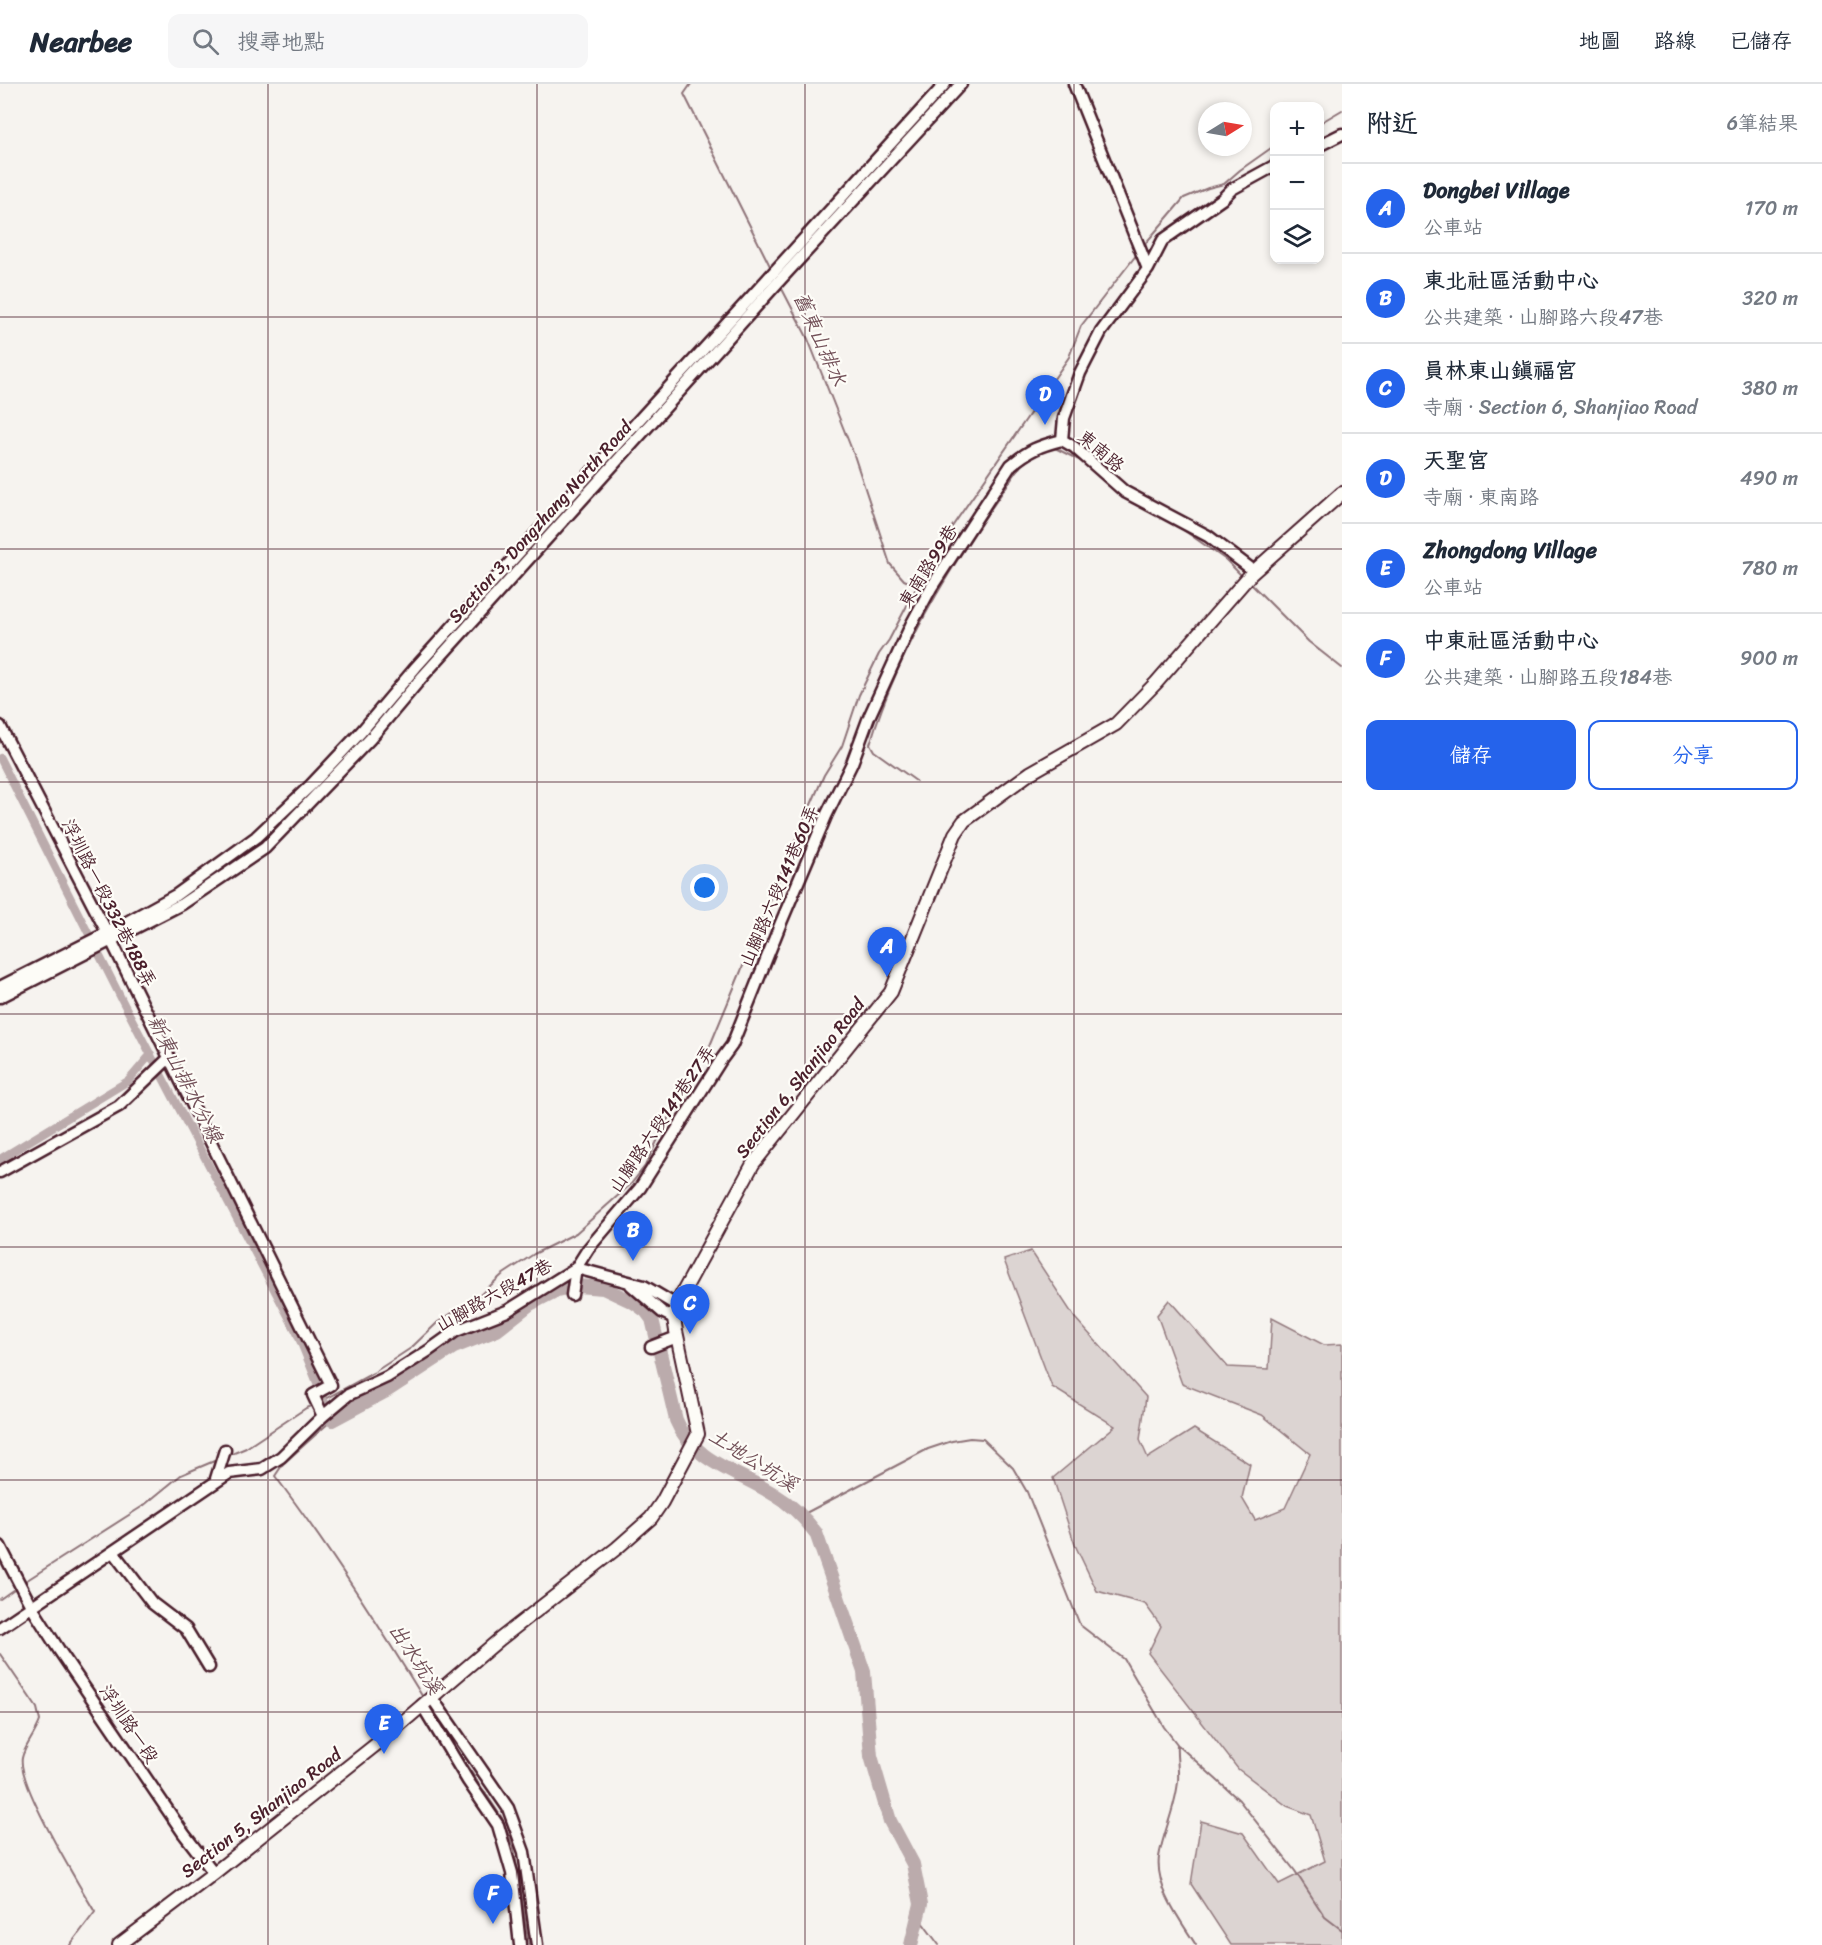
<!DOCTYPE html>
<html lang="zh-TW">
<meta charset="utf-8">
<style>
body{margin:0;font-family:Sriracha,"LXGW WenKai TC",sans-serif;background:#f6f6f7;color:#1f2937}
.controls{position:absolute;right:18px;top:18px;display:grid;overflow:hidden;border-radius:12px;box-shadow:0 3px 9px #0003}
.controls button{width:54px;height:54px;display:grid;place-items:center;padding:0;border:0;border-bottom:2px solid #e0e1e3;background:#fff;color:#1f2937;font:30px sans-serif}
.compass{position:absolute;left:1198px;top:18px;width:54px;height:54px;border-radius:50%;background:#fff;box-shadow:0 3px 9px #0003;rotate:79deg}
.you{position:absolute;left:705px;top:804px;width:21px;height:21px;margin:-15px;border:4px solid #fff;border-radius:50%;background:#1a73e8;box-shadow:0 0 0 9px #1a73e833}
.badge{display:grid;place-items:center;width:39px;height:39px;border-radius:50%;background:#2563eb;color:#fff;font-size:20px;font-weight:700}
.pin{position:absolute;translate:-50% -50px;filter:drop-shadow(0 2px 3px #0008)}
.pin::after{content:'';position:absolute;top:32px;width:21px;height:18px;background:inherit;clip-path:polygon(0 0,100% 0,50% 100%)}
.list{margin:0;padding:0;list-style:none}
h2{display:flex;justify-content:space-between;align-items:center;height:78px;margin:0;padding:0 24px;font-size:26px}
h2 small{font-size:20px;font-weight:400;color:#747a83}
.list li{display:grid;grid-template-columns:39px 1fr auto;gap:18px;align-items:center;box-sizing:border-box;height:90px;padding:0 24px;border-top:2px solid #e0e1e3}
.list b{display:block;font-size:22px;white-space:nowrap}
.list p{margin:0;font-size:20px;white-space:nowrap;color:#747a83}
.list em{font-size:20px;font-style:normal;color:#747a83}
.actions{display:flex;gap:12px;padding:18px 24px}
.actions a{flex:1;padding:14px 0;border:2px solid #2563eb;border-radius:12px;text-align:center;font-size:21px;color:#2563eb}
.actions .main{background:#2563eb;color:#fff}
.icon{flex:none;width:33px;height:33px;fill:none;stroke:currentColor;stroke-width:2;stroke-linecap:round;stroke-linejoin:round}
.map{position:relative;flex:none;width:1342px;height:1861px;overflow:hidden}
header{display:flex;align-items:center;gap:36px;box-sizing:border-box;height:84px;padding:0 30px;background:#fff;border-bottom:2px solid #e0e1e3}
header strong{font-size:28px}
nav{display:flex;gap:33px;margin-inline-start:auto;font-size:21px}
.search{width:420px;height:54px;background:#f6f6f7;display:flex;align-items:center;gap:15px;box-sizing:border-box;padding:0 21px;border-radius:12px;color:#747a83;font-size:22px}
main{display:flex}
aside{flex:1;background:#fff}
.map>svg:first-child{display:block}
.green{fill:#dcd4d2;stroke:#937a7e;stroke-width:1.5}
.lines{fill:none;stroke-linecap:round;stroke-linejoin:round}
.stream{stroke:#8e7378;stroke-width:2}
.canal{stroke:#bbabac;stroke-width:8}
.river{stroke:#bbabac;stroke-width:14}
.minor-casing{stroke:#4a1f2b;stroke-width:15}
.major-casing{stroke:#4a1f2b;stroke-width:16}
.minor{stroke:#fdfcf7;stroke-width:10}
.major{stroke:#fdfcf7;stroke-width:12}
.grid{fill:none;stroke:#4a1f2b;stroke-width:1.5;stroke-opacity:0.55}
.labels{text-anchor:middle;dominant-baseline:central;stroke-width:4.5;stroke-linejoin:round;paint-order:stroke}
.street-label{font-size:18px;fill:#4a1f2b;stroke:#fdfcf7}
.water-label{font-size:20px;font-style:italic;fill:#725058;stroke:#fdfcf7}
</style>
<header>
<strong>Nearbee</strong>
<div class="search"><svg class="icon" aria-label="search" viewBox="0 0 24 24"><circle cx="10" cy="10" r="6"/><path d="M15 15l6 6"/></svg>搜尋地點</div>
<nav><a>地圖</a><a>路線</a><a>已儲存</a></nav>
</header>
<main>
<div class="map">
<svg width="1342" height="1861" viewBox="0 0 1342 1861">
<rect width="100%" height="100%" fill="#f6f3ef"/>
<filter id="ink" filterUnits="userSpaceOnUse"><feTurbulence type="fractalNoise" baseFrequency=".0167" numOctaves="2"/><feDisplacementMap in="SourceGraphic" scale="12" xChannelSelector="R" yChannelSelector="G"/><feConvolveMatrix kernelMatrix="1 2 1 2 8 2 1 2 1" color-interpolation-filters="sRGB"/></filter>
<g filter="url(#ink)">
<path class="green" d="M1031,1167l44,67 71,79 -6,43 8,18 46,-29 56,35 -8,34 13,22 30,-12 25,-54 -48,-39 -80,-31 -25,-69 12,-15 59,67 41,2 3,-51 52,27 18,-1v601h-111l-40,-61 10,-63 42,12 36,51 46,-23 -14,-46 -24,-9 -49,-37 -90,-116 13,-27 -16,-22 -48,-13 -22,-46 -22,-67 62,-52 -63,-39 -48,-127z"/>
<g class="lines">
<path class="stream" d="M691,0l-7,10 88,176
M1320,39l22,-13
M1144,161l40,-47 24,-10 16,-4 16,-14 34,-24
M780,201l28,54 46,116 36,109 14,16 22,10
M1053,363l32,16
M1172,438l54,38 17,17
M1250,499l59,59 33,26
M916,697l-42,-30 -4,-7c31,-103 92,-196 155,-284
M320,1318l53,-29 38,-25 27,-26 42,-27 22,-20 32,-21 42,-21 55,-49 14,-18 46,-95 18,-23 32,-77 23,-59 60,-137 18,-29 17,-51 20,-41 10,-14 47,-90 133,-193 12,-31 56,-72
M332,1336l-49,44 -8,12c54,71 102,146 149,223
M227,1372l19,-8 60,-40 9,-4
M802,1431l126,-66 24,-8 18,-3 13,1 30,29 14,24 53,133 44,34 40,68 13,17c-1,12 2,25 1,37 -2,26 -15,51 -19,76 -4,31 22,64 37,88
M24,1498l119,-76 38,-31 38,-16
M0,1515l17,-12
M0,1570l37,54 3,13c-4,12 -16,26 -18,37 -5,25 58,129 73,154l-25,33
M451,1658l51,76 12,30 15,97
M1178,1661l61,55 56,71 30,46 17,13
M919,1834l20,27"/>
<path class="canal" d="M0,674l124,246 173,329 35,87
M0,1075l128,-78 23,-27"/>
<path class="river" d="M332,1336l56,-30 66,-43 43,-17 33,-26 27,-14 20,-4 26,2 32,15 11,8 6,8 24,101c17,42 63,52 99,75 17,10 29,22 41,38l48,139 7,84 19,65 23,43 8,40 -10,41"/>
<defs>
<path id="minor" d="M1074,0l74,185
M1320,61l22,-11
M1062,356l2,-22 16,-45 21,-41 47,-63 15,-29 59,-41 10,-10 42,-23
M1062,356l12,7 51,45 83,44 46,35
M0,642l111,214 220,445 -18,10 10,21
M0,903l107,-54 69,-38 80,-58 55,-52 50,-53 55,-65 172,-191 357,-392
M0,913l182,-93 83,-56 105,-109 53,-63 358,-397 180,-195
M0,1088l119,-66 50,-48
M631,1201l31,27 12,6
M572,1211l4,-27 12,-19 52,-61 81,-128 11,-15 48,-120 46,-109 26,-53 17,-46 42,-92 20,-37 80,-123c18,-15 28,-19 51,-25
M651,1263l26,-10
M215,1398l10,-32
M0,1462l31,60 28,44 125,184 30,39
M113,1468l39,51 34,26 23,38
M0,1544l229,-155 33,-4 19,-12 42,-41 25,-21 39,-18 41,-26 28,-20 51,-20 69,-43 68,18 32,19
M432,1614l76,110 16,44 13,93
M422,1621l46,76 30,44 14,48 8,72"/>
<path id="major" d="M119,1861l95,-72 169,-134 117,-100 117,-91 34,-30 11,-16 36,-68 -22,-103 -2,-13 2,-13 77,-141 138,-172 64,-158 9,-13 66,-48 86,-49 40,-41 95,-109 91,-81"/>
</defs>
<use href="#minor" class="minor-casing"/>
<use href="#major" class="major-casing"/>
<use href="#minor" class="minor"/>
<use href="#major" class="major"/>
</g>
</g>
<path class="grid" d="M268,0v1861M537,0v1861M805,0v1861M1074,0v1861M0,233h1342M0,465h1342M0,698h1342M0,930h1342M0,1163h1342M0,1396h1342M0,1628h1342"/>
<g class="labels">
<g class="street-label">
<text transform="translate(1101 367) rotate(40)">東南路</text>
<text transform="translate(540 438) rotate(-48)">Section 3, Dongzhang North Road</text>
<text transform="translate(928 482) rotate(-58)">東南路99巷</text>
<text transform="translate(779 802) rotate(-67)">山腳路六段141巷60弄</text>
<text transform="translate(109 819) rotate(63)">浮圳路一段332巷188弄</text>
<text transform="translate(800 994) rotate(-52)">Section 6, Shanjiao Road</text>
<text transform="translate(662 1035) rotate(-56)">山腳路六段141巷27弄</text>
<text transform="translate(494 1211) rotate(-29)">山腳路六段47巷</text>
<text transform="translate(129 1640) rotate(56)">浮圳路一段</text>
<text transform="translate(261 1729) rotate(-38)">Section 5, Shanjiao Road</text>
</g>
<g class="water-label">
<text transform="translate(820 255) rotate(66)">舊東山排水</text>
<text transform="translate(185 995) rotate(63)">新東山排水分線</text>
<text transform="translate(753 1376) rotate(32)">土地公坑溪</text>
<text transform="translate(416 1575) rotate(57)">出水坑溪</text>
</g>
</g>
</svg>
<div class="controls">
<button>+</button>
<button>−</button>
<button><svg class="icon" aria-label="layers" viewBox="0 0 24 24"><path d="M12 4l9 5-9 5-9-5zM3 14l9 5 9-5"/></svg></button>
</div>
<svg class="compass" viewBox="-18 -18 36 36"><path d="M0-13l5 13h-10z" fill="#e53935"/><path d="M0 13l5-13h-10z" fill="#747a83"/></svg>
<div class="you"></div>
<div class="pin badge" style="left:887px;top:893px">A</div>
<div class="pin badge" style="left:633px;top:1177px">B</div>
<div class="pin badge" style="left:690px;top:1250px">C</div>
<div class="pin badge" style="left:1045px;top:341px">D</div>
<div class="pin badge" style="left:384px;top:1670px">E</div>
<div class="pin badge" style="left:493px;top:1840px">F</div>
</div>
<aside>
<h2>附近<small>6筆結果</small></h2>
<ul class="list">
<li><span class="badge">A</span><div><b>Dongbei Village</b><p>公車站</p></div><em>170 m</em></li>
<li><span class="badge">B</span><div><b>東北社區活動中心</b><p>公共建築 · 山腳路六段47巷</p></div><em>320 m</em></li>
<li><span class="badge">C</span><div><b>員林東山鎮福宮</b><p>寺廟 · Section 6, Shanjiao Road</p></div><em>380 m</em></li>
<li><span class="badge">D</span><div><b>天聖宮</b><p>寺廟 · 東南路</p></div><em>490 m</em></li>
<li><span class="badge">E</span><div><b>Zhongdong Village</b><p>公車站</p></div><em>780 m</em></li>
<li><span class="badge">F</span><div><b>中東社區活動中心</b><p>公共建築 · 山腳路五段184巷</p></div><em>900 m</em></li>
</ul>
<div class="actions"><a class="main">儲存</a><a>分享</a></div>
</aside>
</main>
